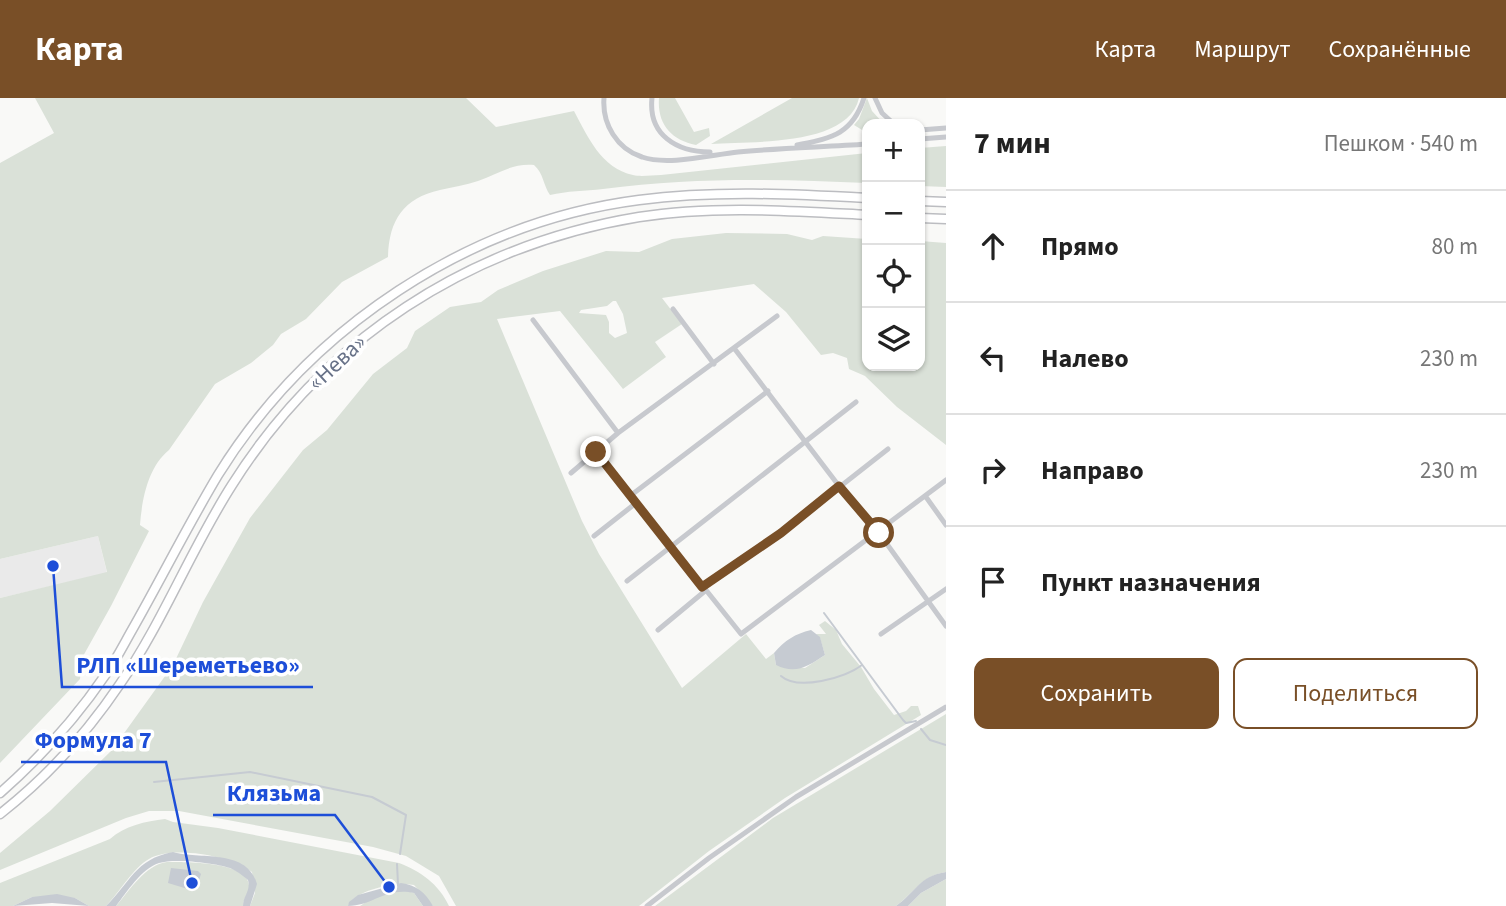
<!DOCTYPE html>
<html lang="ru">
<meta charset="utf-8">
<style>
body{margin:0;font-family:"Source Sans 3",sans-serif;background:#f6f6f6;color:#222}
.controls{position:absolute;right:21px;top:21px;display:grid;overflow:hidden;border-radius:14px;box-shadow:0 2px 5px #0004}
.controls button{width:63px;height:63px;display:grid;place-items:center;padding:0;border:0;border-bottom:2px solid #e0e0e0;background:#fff;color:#222;font:35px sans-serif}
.stop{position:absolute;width:21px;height:21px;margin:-16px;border:5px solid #794f27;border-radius:50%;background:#fff}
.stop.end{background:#794f27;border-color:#fff;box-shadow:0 2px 7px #0008}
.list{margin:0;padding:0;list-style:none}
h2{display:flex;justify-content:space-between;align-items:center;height:91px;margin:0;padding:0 28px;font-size:30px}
h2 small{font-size:23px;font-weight:400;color:#767676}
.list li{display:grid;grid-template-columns:46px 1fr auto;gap:21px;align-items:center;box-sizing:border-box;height:112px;padding:0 28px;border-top:2px solid #e0e0e0}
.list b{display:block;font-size:26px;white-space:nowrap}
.list em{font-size:23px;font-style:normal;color:#767676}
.actions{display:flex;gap:14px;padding:21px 28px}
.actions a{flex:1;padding:16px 0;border:2px solid #794f27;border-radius:14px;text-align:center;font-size:24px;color:#794f27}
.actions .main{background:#794f27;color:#fff}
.icon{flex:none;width:38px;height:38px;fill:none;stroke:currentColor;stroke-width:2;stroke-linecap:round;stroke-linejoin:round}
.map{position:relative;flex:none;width:946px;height:808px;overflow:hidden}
header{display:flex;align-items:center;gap:42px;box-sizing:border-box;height:98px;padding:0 35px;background:#794f27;color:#fff}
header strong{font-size:33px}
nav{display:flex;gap:38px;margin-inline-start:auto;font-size:24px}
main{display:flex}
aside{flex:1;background:#fff}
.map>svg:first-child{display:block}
.built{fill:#eaeaea}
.green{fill:#dae1d8;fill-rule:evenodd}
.water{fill:#c6cbd2}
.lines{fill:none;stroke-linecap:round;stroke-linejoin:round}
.stream{stroke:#c6cbd2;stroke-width:2}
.highway-casing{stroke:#bcbdc1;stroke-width:11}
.minor{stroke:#c7c9ce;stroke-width:5}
.highway{stroke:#fff;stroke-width:8}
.route{stroke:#794f27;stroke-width:9}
.labels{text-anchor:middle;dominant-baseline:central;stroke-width:7;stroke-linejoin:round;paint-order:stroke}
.street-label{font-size:23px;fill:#687288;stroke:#fff}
.leader{fill:none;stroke:#1d4ed8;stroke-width:2.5}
.callout-dot{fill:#1d4ed8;stroke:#fff;stroke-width:2.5}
.callout-label{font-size:24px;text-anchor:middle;font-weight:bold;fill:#1d4ed8;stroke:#fff;stroke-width:7;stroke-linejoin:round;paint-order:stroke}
</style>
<header>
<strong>Карта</strong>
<nav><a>Карта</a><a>Маршрут</a><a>Сохранённые</a></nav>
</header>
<main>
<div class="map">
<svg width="946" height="808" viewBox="0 0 946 808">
<rect width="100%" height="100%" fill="#f9f9f7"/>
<path class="built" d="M98,438l9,37 -107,25v-39z"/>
<path class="green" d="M35,0h431l30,29 78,-16c14,26 27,57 59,64 8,2 19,0 28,0l206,-22v30c-90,-4 -173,-6 -264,6 -18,2 -36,2 -53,6 -7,-10 -6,-21 -16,-30 -22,-2 -36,9 -56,16 -12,4 -26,6 -38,9 -37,8 -51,31 -52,67l-46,25 -36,37 -25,15 -8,11 -22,18 -36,21 -46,66c-21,17 -27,49 -29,75l9,6 -38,75 -29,52 -2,21 -80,84v-165l107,-26 -9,-36 -98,23v-396l54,-30z
M659,0h16l19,34 15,-4 1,8 -14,9c-25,-5 -39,-21 -37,-47z
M792,0h67c-11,49 -109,43 -148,46z
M867,0l5,13 12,13h-17v9l-13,-8 5,-6z
M946,48v41l-26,-1v-38z
M726,135l61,1 25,6 11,-4 44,3v127h53v-125l26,2v202l-49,-38 -32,-31 -16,-7 -2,-11 -14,-5 -12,2 -35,-43 -32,-28 -92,14 20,26 -27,18 11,15 -43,32 -63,-78 -63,8 85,202 17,33 83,134 64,-54 20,25 8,-6 2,12 29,3 20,-13 -5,-17 -4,-4h10l-7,-9 6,-4 11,9 6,14 19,23 13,22 20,26 12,-4 5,-5h7l3,9 -136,83 -76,53 -70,55h-183l-17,-30 -33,-20 -33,-9 -194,-36h-30l-23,7 -126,52v-17l50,-42 62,-61 61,-85 30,-63 47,-84 53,-68 24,-20 46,-56 34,-26 8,-17 35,-24 31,-5 17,-12 45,-19 63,-20 33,1 33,-13zM613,203h3l7,13 4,19 -12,5 -6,-5v-11l-3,-7 -27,-2 2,-3 26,-4z
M946,616v158c-25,4 -31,20 -50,34h-241l118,-88z
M165,721l8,3 45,6 181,35c21,8 40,21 50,43h-16l-19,-21c-17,-3 -58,4 -66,21h-98l5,-13 -3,-21c-21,-16 -79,-27 -103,-13 -15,8 -31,35 -43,47h-17l-14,-8 -43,-1 -19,9h-13v-23l110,-44c14,-13 36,-18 55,-20z
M167,764c17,0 80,-1 82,23 1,8 -6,13 -6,21h-127c14,-16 29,-41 51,-44z
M946,781v27h-38l13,-13z
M403,792l11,3 9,13h-63l12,-8z"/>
<path class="water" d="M811,532l9,7 5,18c-17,11 -29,20 -49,10l-2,-12c11,-13 21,-19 37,-23z
M173,754c27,8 74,-4 84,32l-7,22h-7c0,-10 8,-15 5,-26 -6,-5 -11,-9 -18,-12 -15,-5 -56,-10 -71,-5 -18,6 -32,29 -43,43h-10c24,-23 29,-47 67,-54z
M171,770l27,3 3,3 -5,15 -5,1 -23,-7z
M946,774v7l-25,14 -13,13h-12c20,-14 23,-30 50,-34z
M401,785c15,2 24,9 32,23h-10l-9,-13c-29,-6 -41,13 -66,13l1,-4 9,-7z
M57,796l18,4 14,8 -37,-3 -39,3 19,-9z"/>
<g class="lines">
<path class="stream" d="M824,515l79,107 3,3 10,-2
M781,578c17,15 64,2 81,-11
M921,631l9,11 16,5
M154,684l96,-10 122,25 34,18 -6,39
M397,766l1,20"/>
<defs>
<path id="highway" d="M920,103l26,1
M920,120l26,1
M0,695c40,-35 76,-75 106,-119 10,-14 18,-30 26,-44 29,-51 56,-105 86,-155 91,-147 250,-253 421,-275 76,-10 152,-6 228,-2
M0,716c46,-36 87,-81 120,-130 43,-62 71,-135 112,-199 92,-146 237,-240 407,-268 75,-12 153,-6 228,-2"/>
</defs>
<use href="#highway" class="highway-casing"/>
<path class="minor" d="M604,0c-2,26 13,51 38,59 26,9 68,-2 96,-5 43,-4 86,-5 129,-8
M652,0c-4,37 25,54 58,54
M875,0l7,15 12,11
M920,32l26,-2
M920,41l26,-2
M797,47c34,-7 55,-10 67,-47
M673,211l41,55
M533,222l85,113
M734,250l105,138 40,47 67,93
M596,354l145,182 205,-154
M571,375l47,-40 159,-117
M630,398l138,-105
M926,399l20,28
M594,438l42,-33
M627,483l229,-179
M702,489l79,-54 107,-84
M658,532l47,-39
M881,536l65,-45
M647,808l62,-48 87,-61 150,-90"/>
<use href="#highway" class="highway"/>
</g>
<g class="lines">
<path class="route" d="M596,354l106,135 79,-54 58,-47 40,47"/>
</g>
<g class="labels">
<g class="street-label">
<text transform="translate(337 264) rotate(-43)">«Нева»</text>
</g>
</g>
<path class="leader" d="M53 468L62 589H313M192 785L166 664H21M389 789L335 717H213"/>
<g class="callout-dot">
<circle cx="53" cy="468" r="7"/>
<circle cx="192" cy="785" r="7"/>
<circle cx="389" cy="789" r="7"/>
</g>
<g class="callout-label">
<text x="188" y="575">РЛП «Шереметьево»</text>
<text x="93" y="650">Формула 7</text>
<text x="274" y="703">Клязьма</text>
</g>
</svg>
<div class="controls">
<button>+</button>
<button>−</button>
<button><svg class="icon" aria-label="locate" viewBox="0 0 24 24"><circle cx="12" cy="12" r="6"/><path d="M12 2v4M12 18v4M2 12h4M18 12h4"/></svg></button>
<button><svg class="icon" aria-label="layers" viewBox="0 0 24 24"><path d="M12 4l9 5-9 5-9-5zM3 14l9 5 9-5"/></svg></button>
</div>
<div class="stop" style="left:879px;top:435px"></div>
<div class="stop end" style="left:596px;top:354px"></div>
</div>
<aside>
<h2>7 мин<small>Пешком · 540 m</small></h2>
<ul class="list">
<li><svg class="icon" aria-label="ahead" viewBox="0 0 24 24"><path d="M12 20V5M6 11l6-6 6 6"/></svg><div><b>Прямо</b></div><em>80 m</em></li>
<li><svg class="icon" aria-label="left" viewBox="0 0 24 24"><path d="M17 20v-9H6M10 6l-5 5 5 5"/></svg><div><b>Налево</b></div><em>230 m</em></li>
<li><svg class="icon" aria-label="right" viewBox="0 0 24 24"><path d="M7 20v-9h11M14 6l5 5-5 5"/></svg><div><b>Направо</b></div><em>230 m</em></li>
<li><svg class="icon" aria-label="arrive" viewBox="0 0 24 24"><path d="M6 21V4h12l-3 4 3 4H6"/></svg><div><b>Пункт назначения</b></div></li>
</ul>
<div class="actions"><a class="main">Сохранить</a><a>Поделиться</a></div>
</aside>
</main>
